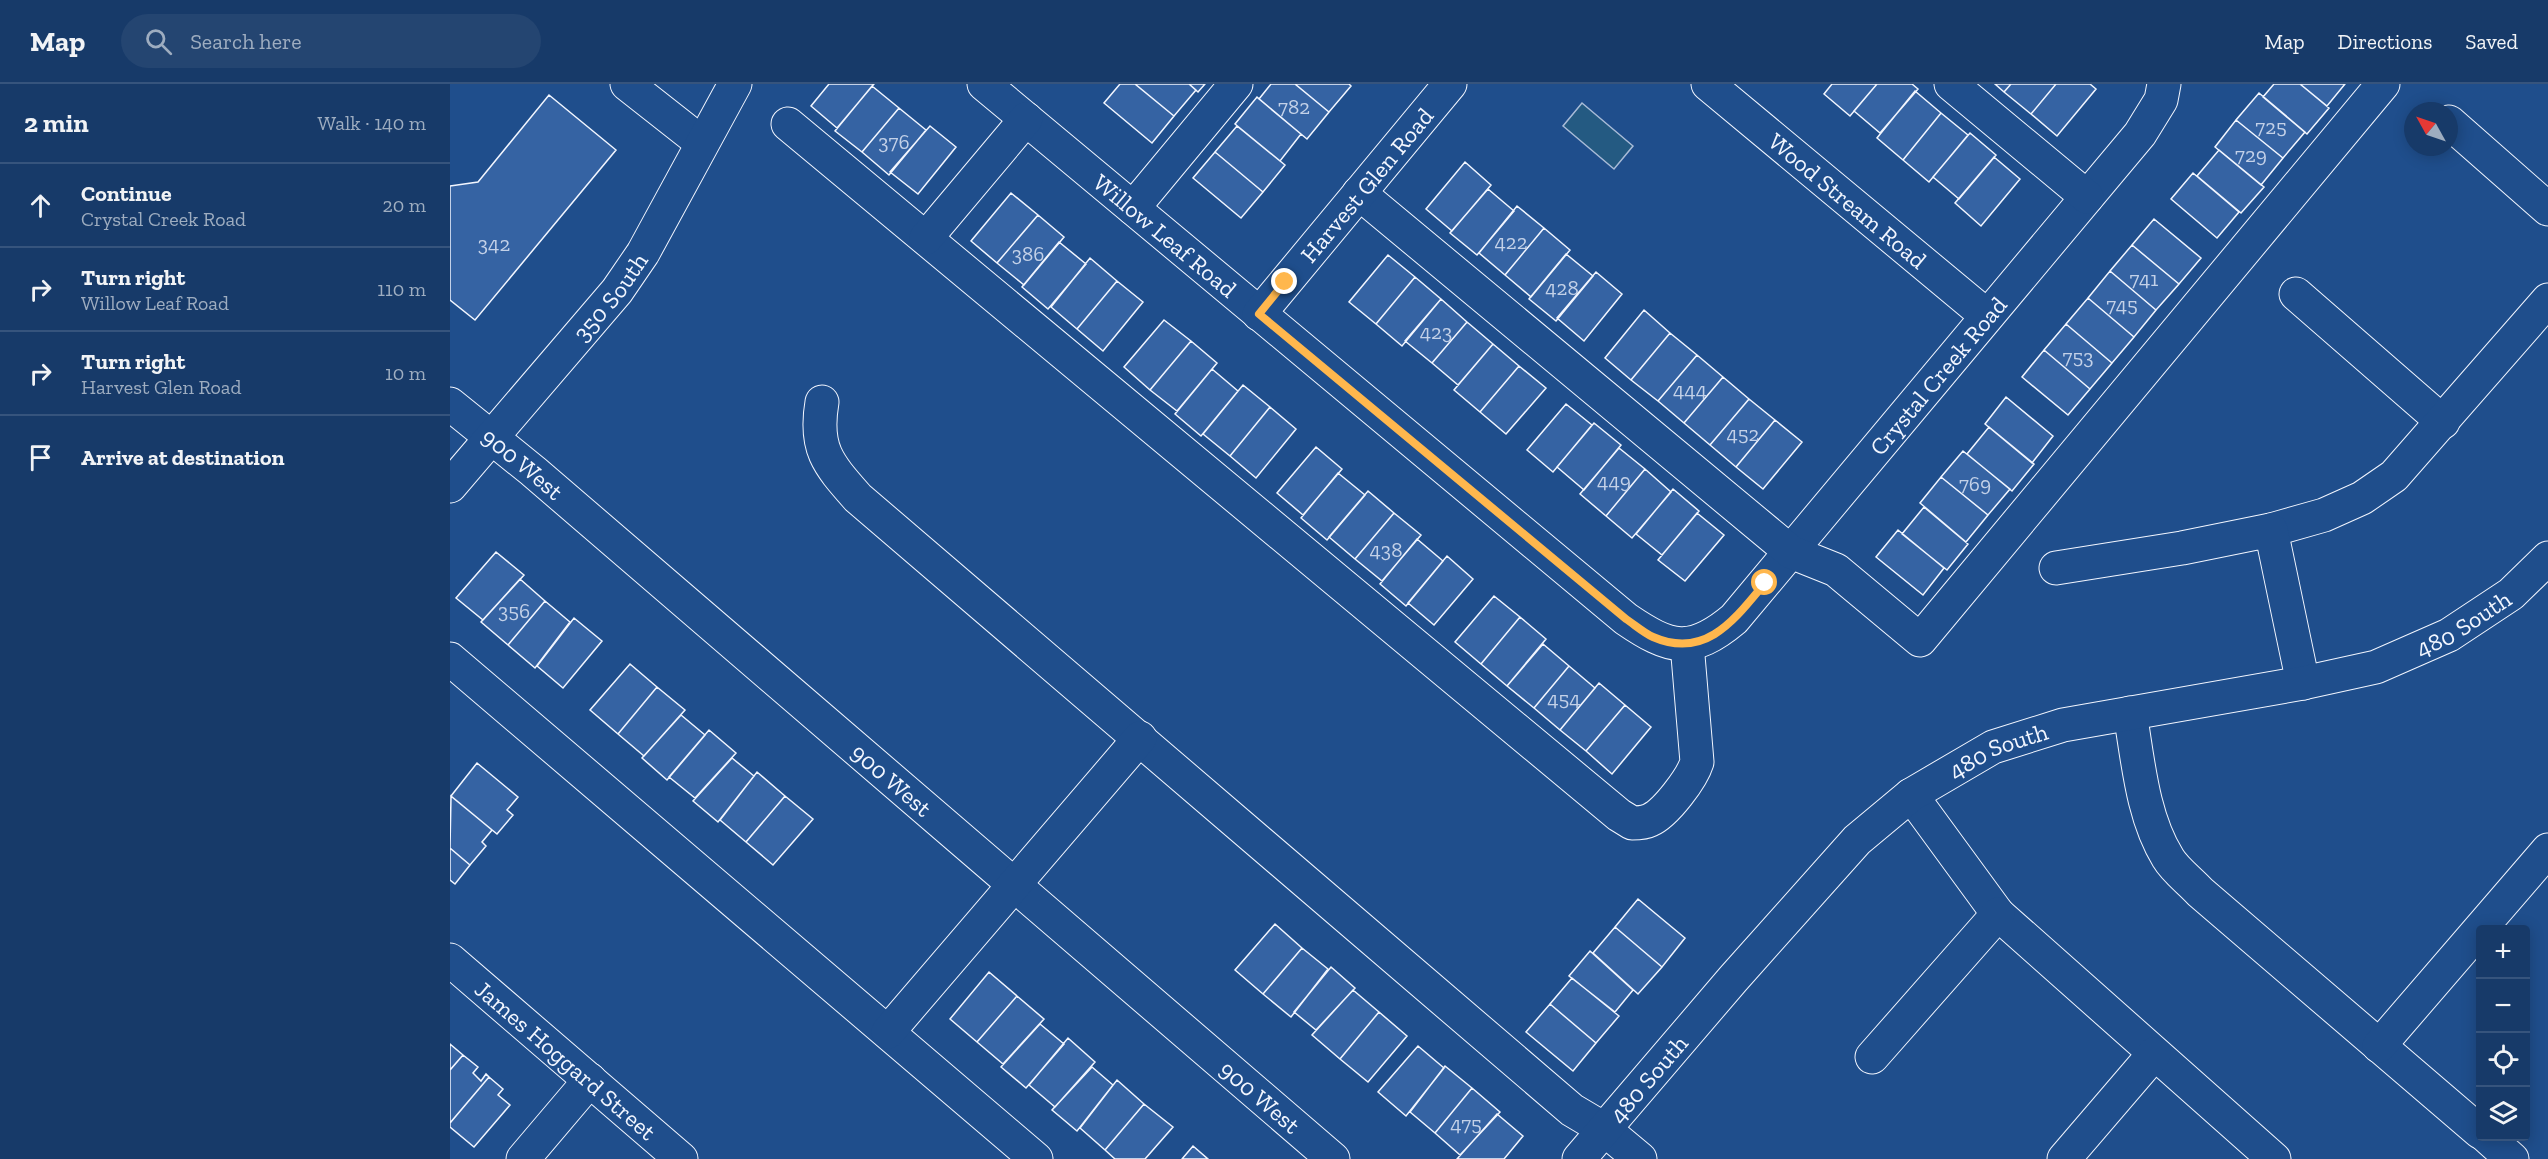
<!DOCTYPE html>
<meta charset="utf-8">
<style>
body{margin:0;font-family:"Zilla Slab",serif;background:#244571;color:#f1f3f6}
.controls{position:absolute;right:18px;bottom:18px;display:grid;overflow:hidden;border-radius:6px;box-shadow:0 3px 15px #0003}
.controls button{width:54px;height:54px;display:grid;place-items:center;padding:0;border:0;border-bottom:2px solid #36547d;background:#173a69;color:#f1f3f6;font:30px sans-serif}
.compass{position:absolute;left:1954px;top:18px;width:54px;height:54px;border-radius:50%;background:#173a69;box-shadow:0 3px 15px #0003;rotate:310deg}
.stop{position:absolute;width:18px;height:18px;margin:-14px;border:4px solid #ffb74d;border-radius:50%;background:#fff}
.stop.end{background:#ffb74d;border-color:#fff;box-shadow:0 2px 6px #0008}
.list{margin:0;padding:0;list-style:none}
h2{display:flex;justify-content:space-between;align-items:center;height:78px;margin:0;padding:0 24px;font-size:26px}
h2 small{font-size:20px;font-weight:400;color:#9eadc0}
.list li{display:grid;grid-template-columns:39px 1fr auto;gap:18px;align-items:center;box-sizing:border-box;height:84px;padding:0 24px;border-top:2px solid #36547d}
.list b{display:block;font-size:22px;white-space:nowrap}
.list p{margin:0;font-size:20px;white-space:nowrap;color:#9eadc0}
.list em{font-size:20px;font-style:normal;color:#9eadc0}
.icon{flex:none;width:33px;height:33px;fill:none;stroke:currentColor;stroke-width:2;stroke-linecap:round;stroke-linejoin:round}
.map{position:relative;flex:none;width:2098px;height:1075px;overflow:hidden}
header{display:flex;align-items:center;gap:36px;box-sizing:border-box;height:84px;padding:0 30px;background:#173a69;border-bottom:2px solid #36547d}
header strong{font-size:28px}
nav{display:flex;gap:33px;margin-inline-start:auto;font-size:21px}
.search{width:420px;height:54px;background:#244571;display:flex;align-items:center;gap:15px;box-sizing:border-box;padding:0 21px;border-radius:33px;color:#9eadc0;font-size:22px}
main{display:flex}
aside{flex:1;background:#173a69}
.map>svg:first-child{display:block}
.green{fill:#245a82;stroke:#a8bbd7;stroke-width:1.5}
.building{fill:#3563a3;stroke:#f2f6ff;stroke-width:1.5}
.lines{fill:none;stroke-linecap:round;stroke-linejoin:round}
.minor-casing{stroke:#f2f6ff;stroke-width:35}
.minor{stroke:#1f4e8c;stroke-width:33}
.route{stroke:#ffb74d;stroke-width:8}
.labels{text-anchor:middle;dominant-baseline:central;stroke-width:4.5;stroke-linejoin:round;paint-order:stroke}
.number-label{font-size:21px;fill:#c3d1e8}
.street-label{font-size:24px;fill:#f2f6ff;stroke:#1f4e8c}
</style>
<header>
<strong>Map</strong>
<div class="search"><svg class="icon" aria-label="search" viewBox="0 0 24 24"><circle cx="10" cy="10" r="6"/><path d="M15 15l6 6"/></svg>Search here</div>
<nav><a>Map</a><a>Directions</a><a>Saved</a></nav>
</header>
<main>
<aside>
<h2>2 min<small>Walk · 140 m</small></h2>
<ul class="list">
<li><svg class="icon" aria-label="ahead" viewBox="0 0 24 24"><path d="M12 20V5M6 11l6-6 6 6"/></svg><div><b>Continue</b><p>Crystal Creek Road</p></div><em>20 m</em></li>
<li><svg class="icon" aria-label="right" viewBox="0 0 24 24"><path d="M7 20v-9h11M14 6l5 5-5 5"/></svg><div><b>Turn right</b><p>Willow Leaf Road</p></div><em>110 m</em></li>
<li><svg class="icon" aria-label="right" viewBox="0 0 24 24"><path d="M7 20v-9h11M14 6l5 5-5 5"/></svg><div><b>Turn right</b><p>Harvest Glen Road</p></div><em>10 m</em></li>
<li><svg class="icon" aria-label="arrive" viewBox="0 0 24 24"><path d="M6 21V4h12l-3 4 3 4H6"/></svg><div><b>Arrive at destination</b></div></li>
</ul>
</aside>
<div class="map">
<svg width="2098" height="1075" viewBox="0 0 2098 1075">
<rect width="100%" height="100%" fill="#1f4e8c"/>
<path class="green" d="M1132,19l51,43 -19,23 -51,-43z"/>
<path class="building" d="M379,0h45l-37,44 -26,-22z
M670,0h15l39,32 -22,27 -48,-40z
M685,0h54l7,6 -22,26z
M739,0h16l-7,8z
M821,0h24l34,28 -22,27 -48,-40z
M845,0h54l2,2 -22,26z
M1382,0h45l-27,32 -26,-22z
M1427,0h35l6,5 -38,44 -26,-22z
M1545,0h16l-7,8z
M1561,0h45l-25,30 -27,-22z
M1606,0h34l6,5 -39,47 -26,-22z
M1824,0h26l29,24 -22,26 -44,-37z
M1850,0h45l-18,22z
M422,2l27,22 -37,44 -27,-21z
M1465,7l26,22 -38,47 -26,-22z
M1809,9l46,39 -22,26 -47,-38z
M99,11l67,55 -141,170 -25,-20v-114l28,-4z
M807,13l44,37 -21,27 -45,-37z
M449,24l27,22 -37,45 -27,-23z
M1491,29l27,22 -39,47 -26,-22z
M1786,36l47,38 -22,27 -46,-38z
M480,42l26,21 -38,47 -28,-22z
M787,42l48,39 -22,27 -48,-40z
M1520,49l26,22 -37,44 -26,-22z
M1769,66l45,37 -23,26 -44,-37z
M765,68l48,40 -22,26 -48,-40z
M1544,73l26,22 -39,47 -26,-23z
M1015,78l26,23 -39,46 -26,-22z
M1743,89l46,39 -22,26 -46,-39z
M1038,105l26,22 -37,44 -27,-22z
M561,109l27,22 -41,48 -26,-22z
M1067,122l27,22 -39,47 -26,-22z
M588,131l26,22 -40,48 -27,-22z
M1704,135l47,39 -22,26 -47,-39z
M1094,144l26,22 -39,47 -26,-22z
M609,158l27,22 -38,45 -26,-22z
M1682,161l47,39 -23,26 -46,-39z
M1116,170l27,22 -37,45 -27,-22z
M938,171l27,22 -39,47 -27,-22z
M640,174l27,23 -40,48 -26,-22z
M1660,187l46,39 -22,27 -46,-39z
M1146,188l26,22 -38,47 -27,-23z
M965,193l26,22 -39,47 -26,-22z
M667,197l26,21 -40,49 -26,-22z
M1638,214l46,39 -22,26 -46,-39z
M991,215l26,23 -35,41 -27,-22z
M1194,226l26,23 -39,47 -26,-22z
M714,236l27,21 -41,49 -26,-23z
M1017,238l26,22 -35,41 -26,-22z
M1616,240l46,39 -22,26 -46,-39z
M1220,249l27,22 -39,46 -27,-21z
M741,257l26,22 -40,48 -27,-21z
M1043,260l26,22 -39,46 -26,-22z
M1594,266l46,39 -22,26 -46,-38z
M1247,271l26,22 -39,46 -26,-22z
M1069,282l27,22 -40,46 -26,-22z
M762,285l26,22 -37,45 -26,-22z
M1273,293l26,22 -39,46 -26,-22z
M793,301l27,22 -40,49 -27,-22z
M1556,313l47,39 -21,27 -47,-39z
M1299,315l26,21 -39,47 -26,-22z
M1116,320l26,21 -39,47 -26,-22z
M820,323l26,22 -40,49 -26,-22z
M1325,336l27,22 -39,47 -27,-22z
M1144,339l27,22 -37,45 -27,-23z
M1539,343l45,37 -22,27 -45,-37z
M866,363l26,22 -39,46 -26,-22z
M1169,364l26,21 -39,47 -26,-22z
M1513,367l47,38 -22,26 -47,-38z
M1195,385l26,23 -39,46 -26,-22z
M888,389l27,22 -38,45 -26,-22z
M1491,393l47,38 -22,27 -46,-39z
M1223,405l26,22 -37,44 -26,-21z
M918,407l26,22 -39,46 -26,-22z
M1474,423l44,37 -21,26 -45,-36z
M944,429l27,22 -39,46 -27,-22z
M1247,429l27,22 -39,46 -27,-21z
M1448,446l46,38 -21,27 -47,-38z
M967,455l26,22 -37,45 -26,-22z
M46,468l28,23 -41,45 -27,-22z
M997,472l26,23 -39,46 -26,-22z
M70,495l25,22 -37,44 -27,-23z
M1044,512l26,21 -39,47 -26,-22z
M95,517l25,21 -35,46 -27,-23z
M1070,533l26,22 -39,47 -26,-22z
M124,534l28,23 -39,47 -26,-22z
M1093,560l26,22 -35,42 -27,-22z
M180,580l27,23 -39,47 -28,-24z
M1119,582l26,22 -35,42 -26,-22z
M1149,599l26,22 -39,46 -26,-21z
M207,603l28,23 -41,46 -26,-22z
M1175,621l26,22 -39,47 -26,-23z
M231,631l24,20 -38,45 -25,-22z
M259,646l27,23 -41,45 -26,-21z
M282,674l22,18 -36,46 -25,-21z
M27,679l41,34 -11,13 6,5 -16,19 -46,-38z
M307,688l28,24 -39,46 -26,-22z
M1,712l41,34 -10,12 4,4 -16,19 -20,-17z
M335,712l28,23 -40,46 -27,-23z
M0,764l20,17 -15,19 -5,-4z
M1188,815l47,39 -23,29 -47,-40z
M825,840l27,24 -39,46 -28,-24z
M1165,843l47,40 -24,27 -45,-41z
M852,864l26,21 -37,48 -28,-23z
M1140,867l43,39 -18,22 -46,-36z
M881,883l24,21 -39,42 -22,-18z
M539,888l28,24 -40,46 -27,-23z
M1122,894l47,38 -23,27 -46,-39z
M903,906l26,22 -39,47 -28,-24z
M567,912l27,23 -41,45 -26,-22z
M1100,920l46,39 -23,28 -47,-39z
M929,928l28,24 -39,46 -28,-23z
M590,940l24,20 -38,44 -25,-21z
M618,954l27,24 -40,45 -26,-22z
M0,960l13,11 -13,15z
M968,962l26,22 -38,48 -28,-24z
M13,971l15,12 -5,6 8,8 5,-7 3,3 -39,46v-53z
M995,982l27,22 -37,45 -25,-21z
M642,983l21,18 -36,46 -25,-21z
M39,993l14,12 -5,6 12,10 -36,42 -24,-20v-4z
M667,996l27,24 -39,46 -25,-22z
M1022,1004l28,24 -40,43 -25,-22z
M694,1020l29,23 -28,32h-30l-10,-9z
M1047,1030l26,22 -19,23h-47z
M743,1062l15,13h-26z"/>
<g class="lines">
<defs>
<g id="minor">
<path d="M177,0l75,59"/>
<path id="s1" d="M534,0l642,535c44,30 65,36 108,0l406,-485 21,-34 3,-16"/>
<path id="s2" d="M1258,0l279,232"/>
<path d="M1501,0l136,113"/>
<path d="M1999,38l99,87"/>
<path d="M338,40l831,691 13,8c6,0 12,0 18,-3 16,-7 42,-42 47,-58l-10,-118"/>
<path d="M909,109l432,359 45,18 84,70 463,-556"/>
<path d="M683,124l103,-124"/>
<path d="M476,154l100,-119"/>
<path d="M1846,210l147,128"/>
<path id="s3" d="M809,230l191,-230"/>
<path d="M372,318c-8,47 6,62 36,96l714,612 32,19 36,30"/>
<path id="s4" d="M0,320l83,67 800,688"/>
<path id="s5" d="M0,402l167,-195 26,-38 92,-169"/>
<path d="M1821,446l53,-15 38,-17 32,-22 154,-176"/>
<path d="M1606,484l126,-20 89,-18 32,153"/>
<path d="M0,575l586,500"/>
<path d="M1680,629c8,47 12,103 38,145 7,12 22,23 32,34l280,240"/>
<path d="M1461,711l87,119 276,245"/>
<path id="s6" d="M0,876l231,199"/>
<path d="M438,948l252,-294"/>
<path d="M1929,962l169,-196"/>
<path d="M1422,973l126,-143"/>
<path d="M2036,1052l26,23"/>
<path d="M73,1075l67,-79"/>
<path id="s7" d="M1129,1075l154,-180 124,-139 54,-45 82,-48 70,-22 240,-42 73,-16 73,-32 62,-41 37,-36"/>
<path d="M1614,1075l90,-105"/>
</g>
</defs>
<use href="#minor" class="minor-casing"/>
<use href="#minor" class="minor"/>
</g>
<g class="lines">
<path class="route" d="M835,198l-26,32 367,305c9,6 18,14 27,18 53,23 82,-18 112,-54"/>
</g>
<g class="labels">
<g class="number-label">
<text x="844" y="22">782</text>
<text x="1821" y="42">725</text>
<text x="444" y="57">376</text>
<text x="1801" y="70">729</text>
<text x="1061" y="157">422</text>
<text x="44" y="159">342</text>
<text x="578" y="169">386</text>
<text x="1694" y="194">741</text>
<text x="1112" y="203">428</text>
<text x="1672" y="220">745</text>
<text x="986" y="247">423</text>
<text x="1628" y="272">753</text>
<text x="1240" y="305">444</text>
<text x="1293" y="349">452</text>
<text x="1164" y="396">449</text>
<text x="1525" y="399">769</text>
<text x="936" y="465">438</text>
<text x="64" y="526">356</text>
<text x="1114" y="614">454</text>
<text x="1016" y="1039">475</text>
</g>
<g class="street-label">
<text stroke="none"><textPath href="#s3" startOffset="168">Harvest Glen Road</textPath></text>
<text stroke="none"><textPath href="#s2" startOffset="182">Wood Stream Road</textPath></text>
<text stroke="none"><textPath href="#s1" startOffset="236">Willow Leaf Road</textPath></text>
<text stroke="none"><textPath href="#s5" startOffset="248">350 South</textPath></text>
<text stroke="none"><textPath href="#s1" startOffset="1274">Crystal Creek Road</textPath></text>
<text stroke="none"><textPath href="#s4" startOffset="94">900 West</textPath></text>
<text stroke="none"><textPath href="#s7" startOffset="1078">480 South</textPath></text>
<text stroke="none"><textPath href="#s7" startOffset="592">480 South</textPath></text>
<text stroke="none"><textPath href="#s4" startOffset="580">900 West</textPath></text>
<text stroke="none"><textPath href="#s6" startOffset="153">James Hoggard Street</textPath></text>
<text stroke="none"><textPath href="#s7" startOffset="106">480 South</textPath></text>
<text stroke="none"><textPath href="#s4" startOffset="1066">900 West</textPath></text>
</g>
</g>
</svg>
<div class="controls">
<button>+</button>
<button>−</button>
<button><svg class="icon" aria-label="locate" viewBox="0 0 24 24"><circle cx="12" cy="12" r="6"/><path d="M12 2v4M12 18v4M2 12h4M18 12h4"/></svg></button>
<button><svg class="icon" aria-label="layers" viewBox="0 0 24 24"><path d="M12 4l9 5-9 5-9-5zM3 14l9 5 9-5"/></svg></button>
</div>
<svg class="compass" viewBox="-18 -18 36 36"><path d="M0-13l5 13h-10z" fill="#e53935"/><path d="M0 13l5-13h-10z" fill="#9eadc0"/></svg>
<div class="stop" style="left:1315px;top:499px"></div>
<div class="stop end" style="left:835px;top:198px"></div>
</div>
</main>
